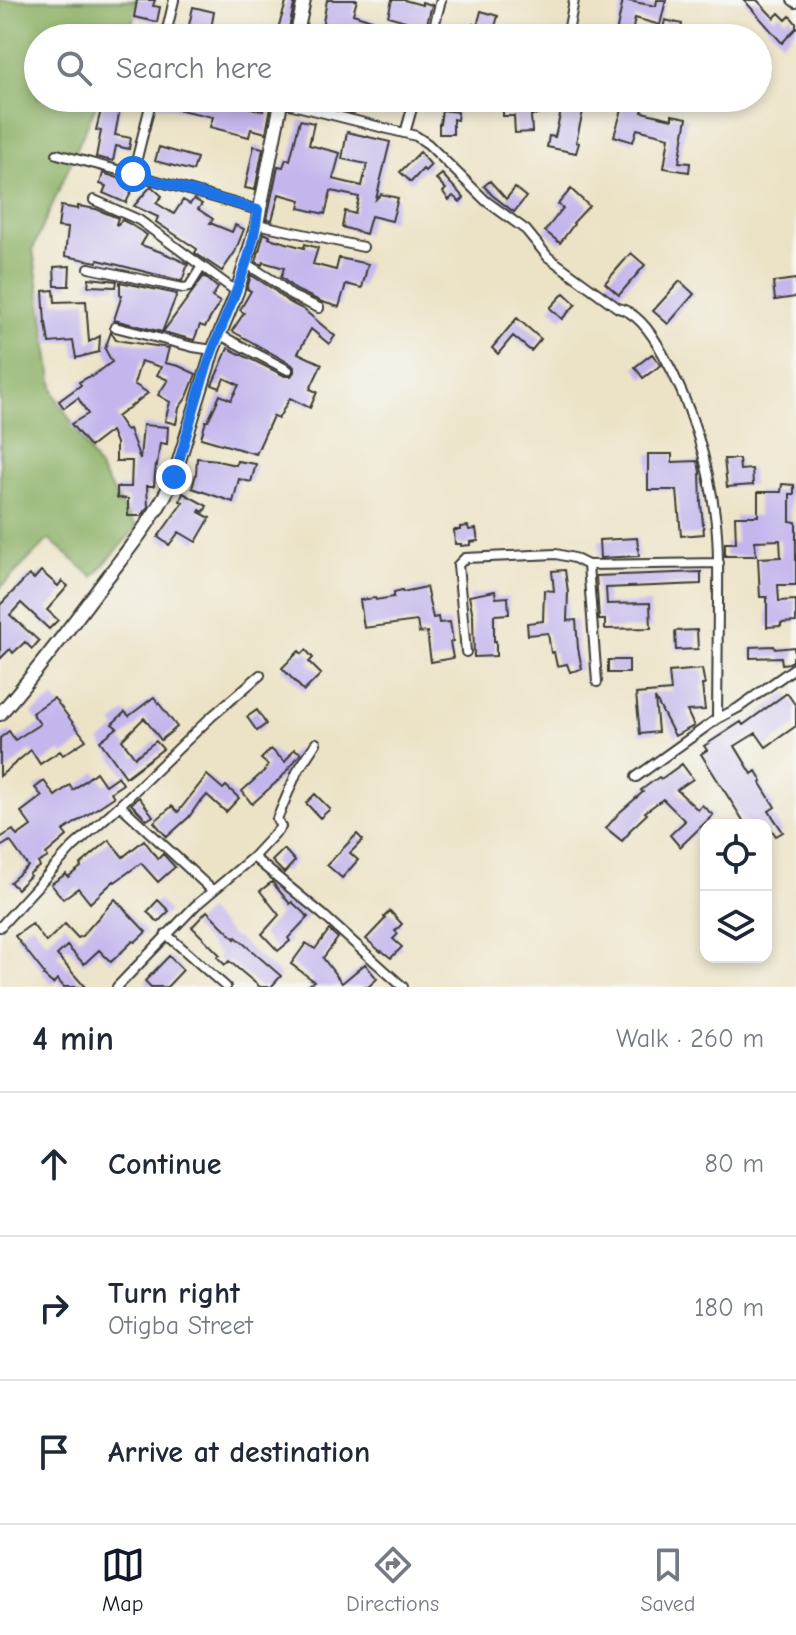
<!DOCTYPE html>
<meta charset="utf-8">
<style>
body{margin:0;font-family:"Comic Neue",sans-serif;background:#f6f6f7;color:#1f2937}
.controls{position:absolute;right:24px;bottom:24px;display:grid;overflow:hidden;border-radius:16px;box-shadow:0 4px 12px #0003}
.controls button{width:72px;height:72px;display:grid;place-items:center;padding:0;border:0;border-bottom:2px solid #e0e1e3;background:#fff;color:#1f2937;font:40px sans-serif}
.stop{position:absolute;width:24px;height:24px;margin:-18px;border:6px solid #1a73e8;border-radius:50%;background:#fff}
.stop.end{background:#1a73e8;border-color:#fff;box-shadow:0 2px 8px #0008}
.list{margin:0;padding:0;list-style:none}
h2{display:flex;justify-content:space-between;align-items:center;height:104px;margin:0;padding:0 32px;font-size:34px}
h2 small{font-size:26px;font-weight:400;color:#747a83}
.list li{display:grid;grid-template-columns:52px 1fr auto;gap:24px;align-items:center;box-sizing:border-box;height:144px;padding:0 32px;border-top:2px solid #e0e1e3}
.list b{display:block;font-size:30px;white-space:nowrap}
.list p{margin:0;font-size:26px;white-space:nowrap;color:#747a83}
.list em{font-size:26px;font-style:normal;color:#747a83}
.icon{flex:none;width:44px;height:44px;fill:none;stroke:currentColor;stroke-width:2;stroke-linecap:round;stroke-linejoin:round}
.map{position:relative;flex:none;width:796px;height:987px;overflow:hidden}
.search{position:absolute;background:#fff;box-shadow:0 4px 12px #0003;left:24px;right:24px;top:24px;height:88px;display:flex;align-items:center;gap:20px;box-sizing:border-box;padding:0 28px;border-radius:44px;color:#747a83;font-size:30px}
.sheet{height:536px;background:#fff}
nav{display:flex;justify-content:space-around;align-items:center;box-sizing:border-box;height:112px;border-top:2px solid #e0e1e3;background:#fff;font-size:22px;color:#747a83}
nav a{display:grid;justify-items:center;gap:4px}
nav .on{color:#111827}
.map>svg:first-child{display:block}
.forest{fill:#8aaf64;stroke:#536640;stroke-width:2}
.building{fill:#c4b5ed}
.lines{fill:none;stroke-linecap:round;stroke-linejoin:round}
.street-casing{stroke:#3b3a36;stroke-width:12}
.secondary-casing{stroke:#3b3a36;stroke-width:16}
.street{stroke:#fff;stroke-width:8}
.secondary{stroke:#fff;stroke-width:12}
.route{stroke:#1a73e8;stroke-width:10}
</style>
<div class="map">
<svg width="796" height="987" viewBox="0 0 796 987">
<rect width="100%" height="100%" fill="#f6f6f2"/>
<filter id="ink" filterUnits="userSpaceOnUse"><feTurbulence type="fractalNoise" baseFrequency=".0125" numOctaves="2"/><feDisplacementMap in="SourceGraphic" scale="16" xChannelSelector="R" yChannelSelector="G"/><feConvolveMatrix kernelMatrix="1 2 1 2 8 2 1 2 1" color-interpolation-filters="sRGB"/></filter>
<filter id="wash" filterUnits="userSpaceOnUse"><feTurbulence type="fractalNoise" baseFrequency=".006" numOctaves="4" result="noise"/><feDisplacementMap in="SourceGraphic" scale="32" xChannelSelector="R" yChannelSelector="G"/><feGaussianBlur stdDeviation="1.8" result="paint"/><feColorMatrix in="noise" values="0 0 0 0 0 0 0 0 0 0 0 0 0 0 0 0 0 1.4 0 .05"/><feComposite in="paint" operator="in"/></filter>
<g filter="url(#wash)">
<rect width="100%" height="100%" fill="#ece3c6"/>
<path class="forest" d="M0,0h138l-1,11 -12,27h-87v60h61l-66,151 21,144 72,120 11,14 -44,50 -44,-38 -49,49z"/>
<g id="blocks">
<path class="building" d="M137,0h18l-2,6 7,1 -3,15 -23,-5z
M287,0h8l-8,38h-12z
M327,0h30l-4,14 31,10 -4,14h-8l-50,-10z
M392,0h12l18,5v-3l10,3 -9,33h-10l3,-14 -28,-8z
M623,0l33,6 1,-6h9l-6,25 -25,-7 -4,20h-16z
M744,0h13l17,18 5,-5 7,7 4,-4 6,7v5l-14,15z
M193,7l21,5 -4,22 -22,-4z
M481,11l17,5 -4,14 2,1 -1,7h-26l4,-14 4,2z
M665,20l17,4 -3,14h-18z
M104,98h20l-3,12 -1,-1 -5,26 16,3 -2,11 -13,-3 -3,15 -17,-4 5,-26 -5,-1z
M159,98h43l15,3v-2l4,1v-2h12l-1,5 31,8 2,-11 7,2 -6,31 -15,-4 -2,8 -39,-10 3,-10 -56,-12z
M365,98h36l-3,12 -34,-10z
M520,98h19v17h-8l1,17 -17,1 -1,-17h-11v-14l17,-1z
M564,98h22l-10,44 3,1 -3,10 -29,-6 2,-11 6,1z
M624,103l19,6 -1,3 30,7v-4l15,3 -8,44 11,1 -1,9 -25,-4 5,-31 -32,-8 -4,13 -19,-6z
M442,110l16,2 -1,8 -4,-1v15h-14v-10h1z
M300,120l14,3 -5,22 31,8 -7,26 29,7 5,-22 -25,-5 5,-27 43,10 -14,57 5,-5 17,4 -6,23 -21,-5 -5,18 -24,-7 3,-16 10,3 4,-17 -28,-6 -6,23 -26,-6 2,-8 -22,-6 -7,26 -5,-1 11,-53 5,1 3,-8 4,1z
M254,146l9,2 -8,42 -10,-2z
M159,147l38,11 -4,13 -38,-10z
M420,152l11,13 -6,6 -2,-2 -12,13 -11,-10z
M103,173l24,8 1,-1 8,2 -10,21 -23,-10 3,-7 -6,-2z
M442,174l22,24 -4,4 -7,-6 -4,4 -6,-8 3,-3 -10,-10z
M490,181l16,18 9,-11 11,9 -12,15 -22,-17 -8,-9z
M151,186l11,10 -6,7 18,11 9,-14 7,4 4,-5 8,5 -4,5 15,10 -3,4 22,9 3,-7 9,4 -9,23 -13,19 -27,-18 2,-4 -41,-27 2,-5 -24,-11z
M571,189l18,17 -16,17 1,1 -14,19 -15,-12 18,-23 -5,-4z
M61,206l17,3v-3l18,3 22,9 -2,6 1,1 5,-5 6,3 19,12 -6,10 23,8 24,11 -6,17 -84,-21 -1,2 -32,-6 3,-28 -10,-1z
M264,233l6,3 -1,2 35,10 1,-4 13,4 -5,16 23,6 3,-12 29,6 -6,24 -16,-4 -7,23 -17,-5 -26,-12 -15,-13 3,-9 -21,-6 -1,3 -6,-3z
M631,253l14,12 -26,30 -14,-12z
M70,266l-1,20h-14l-1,-19z
M251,275l22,14 15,13 15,7 32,27 -6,8 -18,-15 -13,24 24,11 -12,25 7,3 -7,16 -20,-10 -12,21 -5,-3 -17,38 -55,-16 5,-17h2l12,-26 11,5 8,-15 -15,-7 -4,10 -8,-3 16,-37 57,28h6l3,-4v-5l-3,-3 -59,-33 12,-18 -4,-3 11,-19 -4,-2z
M204,276l14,12 -6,9 8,5 -15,25 -5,-2 -6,15 -31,-8z
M89,278l28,3 -1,6 -28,-1z
M796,279v18l-21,3 -2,-18z
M680,281l14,13 -26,30 -15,-13z
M120,282l57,12 -15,38 -48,-12 8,-25h-2z
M54,290l1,12 31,-1 3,41 11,-6 -1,16 -23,6 -3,-17 -24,2 -3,-20h-1l-2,-32z
M564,293l12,11 -14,15 -12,-11z
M517,318l24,21 -10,12 -18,-15 -15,18 -6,-6z
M111,332l5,8 53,8 -4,15 14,3 17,8 -9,23 -8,11 -3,16 -11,-3 5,-19 -12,-7 10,-15 -11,-5 4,-8 -20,-6 -7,23 14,9 -31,24 9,13 3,-1 11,30 3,-34 25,2 -1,17 -7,-1 -3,22 -1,-1 -2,22h-7l1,21 -7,9h-13v-17l-11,-1v-11h14l1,-26h-16v-18l-5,-12 -21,16 -19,-23 17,-10 -10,-16 -14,10 -5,-7 22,-16 -2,-3 11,-6 1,1 21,-15 -7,-13z
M652,354l9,11 -18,13 -8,-11z
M648,454h24v8l26,-1 2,11 1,32 3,30 -23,2 -4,-46h-29z
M197,458l20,2v1l19,4 1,-4 19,3 -5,18 -12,-3 -6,23 -41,-14 4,-14z
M724,459h15l1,11 12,-1 1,16 -26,2z
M782,484l12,1v9h-4v27l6,1v63h-18l1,16 17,-1v22l-15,1v3l-14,1v-30h-7l-2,-39 23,-1 -1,-17 -25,1 1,15h-31v-13h11l-1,-27h23v-24h23z
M183,493l24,13 -3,6 -4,-2 -1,2 11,6 -14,24 -17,-10 -10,13 -11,-8 25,-35 -3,-1z
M468,526l1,4 7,-1 2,12 -8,1v3l-9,1v-2h-6l-1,-14h6v-3z
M637,538l2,18 -39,2 -1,-18z
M565,570l3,22 -1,29 9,-1 2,28 4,21 -12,3 -3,-8 -10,2 -3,-14 -3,1 -3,-20 -20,2 -1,-12 16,-2 1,-31 10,1 -2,-20z
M41,571l17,15 4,-5 6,5 -21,24 11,10 -9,9 -28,-26 -11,12 29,26 -7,8 -7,-7 -12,11 -3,-4 -10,10v-54l29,-30 5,4z
M701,572v12l-95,4 1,16 43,-1 1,25 -46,1v-9h-6l-3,-44z
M426,587l7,31 5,-1 1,6 11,-1 3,19 -3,1 3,16 -22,4 -4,-30 -8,1 -2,-12 -53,7 -4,-28 15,-2 1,2 18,-3v-5l8,-2 1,2z
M495,591l1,7 12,-1 1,17 -15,1v27l2,-1v15l-22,1 -1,-41 -4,-20z
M697,630l1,19 -22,1 -1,-19z
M774,646l1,3 19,-2 1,10h-2v4l-4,2 -7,1 -1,-7 -31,1v-11z
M306,650l7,8 -4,4 12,12 -17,17 -22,-23 17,-17 3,3z
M608,660h21v13h-21z
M702,669l3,16h-3l3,25 -18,1 7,15 -19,10 -20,-38 3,34 -18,2 -4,-40 35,-3 -2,-19z
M787,693l9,13v20l-30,21 -10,-14 -21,13 17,28 4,-3 6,10 -2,2 15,24 -6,4 14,21 -7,4 -5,-7 -5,4v-8h-20l-45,-71 6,-4 -3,-4 37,-24 2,3z
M154,697l23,30 -16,13 -17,-22 -22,22 13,17 21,-16 7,8 -37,28 -26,-36 17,-13 -5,-4 13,-12 4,4z
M54,698l32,42 -23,15 -3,-4 -20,13 -9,-14 -31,26v-38l9,-7 6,9 25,-16 -8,-11z
M257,710l9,14 -9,7 -10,-14z
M271,749l14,13 9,-13 7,4 -20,25 -29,26 -10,-13 22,-20 4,-6 -7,-6z
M682,764l11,15 -16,11 21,20 4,-5 11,10 -33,32 -10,-12 15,-14 -22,-22 -18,13 2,2 -18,17 1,1 -8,9 -16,-13 13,-15 24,-21 -2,-2 18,-13 2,2z
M96,772l9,13 13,-9 5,8 -12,8 3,5 -51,34 4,5 -21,18 2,3 -10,6 2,3 -11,8 1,2 -13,13 -7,-7 18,-16 -18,-25 -10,6v-9l13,-8 4,6 14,-10 -10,-14 21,-16 -7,-8 9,-7 11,15 15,-11 3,5z
M207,775l16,14 3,-3 13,12 -13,14 -19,-17 -6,7 -1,-1 -11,16 -22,20 -13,-15 18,-16 6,6z
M315,794l15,15 -10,9 -14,-15z
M139,797l14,19 -6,4 -16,-16z
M357,834l6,6 -13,13 8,7 -16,18 -15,-13z
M109,840l14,17 21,-17 14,19 5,-5 12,13 -17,15 -17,-19 -26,19 -1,-1 -24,22 -12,-15 -15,11 -12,-15 15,-10 2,3 13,-10 -1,-2z
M284,849l11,12 -11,12 -12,-12z
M272,882l18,22 2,-2 16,15 -20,21 2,3 -12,10 -16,-17 17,-19 -19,-24z
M115,899l31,33 -11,10 -2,-1 -22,21 -12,-12 -15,14 -17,-18 -10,9 28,32h-21l-7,-8 -4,5 -10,-9 1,-2 -29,-37 17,-12 14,18 19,-18 13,14 4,-2z
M158,900l11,11 -11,11 -11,-10z
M207,911l28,28 1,-2 45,39 -10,11h-11l-31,-26 -4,4 -8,-8 3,-2 -28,-28z
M390,911l12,13 -7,7 3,3 -5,5 9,8 -11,11 -9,-7 -1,1 -15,-13 19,-20 -1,-2z
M329,930l9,8 -15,20 19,25 23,-19 12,15 -9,8h-62l8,-6 -23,-17 15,-21 9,6z
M169,956l14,14 -16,17h-16l-6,-6z"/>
</g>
</g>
<g filter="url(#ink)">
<use href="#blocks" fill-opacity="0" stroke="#3b3a36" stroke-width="2"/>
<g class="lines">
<defs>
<path id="street" d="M792,0l4,3
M165,38l9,-38
M431,38l10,-38
M567,38l7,-38
M152,98l-19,76 125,36
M662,98l23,6
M281,102l135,34 12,8 58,57 40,29 22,27 70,51c20,4 36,29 45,46 29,52 46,110 53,169 3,26 2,53 2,79 0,39 -1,78 -1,117
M551,102l1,-4
M405,133l10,-35
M57,154l76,20
M94,200l45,20 98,72
M257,224l106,23
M245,263l32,20 15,13 27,12
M89,268l94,20 6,-1 13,-21
M115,327l78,20 20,3
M220,335l68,35
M588,565l9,117
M466,652l-8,-87 7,-7 91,-4 18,4 14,7 131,-2
M636,777l81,-58 21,-11 58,-41
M120,805l92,85
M253,857l69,57 81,73
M0,927l73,-80 47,-42 91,-88 49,-42
M166,934l60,53
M117,987l78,-81 58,-49 28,-30 -4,-8 20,-47 19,-29"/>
<path id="secondary" d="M296,38l8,-38
M0,714c37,-43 72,-89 106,-135 25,-33 51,-64 68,-102l39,-127 24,-58 20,-68 25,-126"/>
</defs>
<use href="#street" class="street-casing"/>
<use href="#secondary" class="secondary-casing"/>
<use href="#street" class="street"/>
<use href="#secondary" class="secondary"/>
</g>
</g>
<g class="lines" filter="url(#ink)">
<path class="route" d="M133,174l125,36c-5,50 -29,96 -46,142 -15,41 -25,84 -38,125"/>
</g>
</svg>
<div class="controls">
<button><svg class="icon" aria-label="locate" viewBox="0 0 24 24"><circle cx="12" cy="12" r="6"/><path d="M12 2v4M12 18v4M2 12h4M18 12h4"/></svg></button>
<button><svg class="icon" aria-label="layers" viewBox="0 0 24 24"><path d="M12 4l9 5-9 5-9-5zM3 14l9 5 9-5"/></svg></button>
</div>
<div class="stop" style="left:133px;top:174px"></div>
<div class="stop end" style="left:174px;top:477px"></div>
<div class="search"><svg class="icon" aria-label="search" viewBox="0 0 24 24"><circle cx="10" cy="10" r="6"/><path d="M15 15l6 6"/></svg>Search here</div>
</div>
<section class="sheet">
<h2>4 min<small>Walk · 260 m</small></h2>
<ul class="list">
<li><svg class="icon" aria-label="ahead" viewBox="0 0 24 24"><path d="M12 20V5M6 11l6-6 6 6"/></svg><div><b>Continue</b></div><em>80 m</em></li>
<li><svg class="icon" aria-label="right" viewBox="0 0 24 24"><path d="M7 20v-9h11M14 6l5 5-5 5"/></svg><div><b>Turn right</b><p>Otigba Street</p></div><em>180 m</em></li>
<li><svg class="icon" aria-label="arrive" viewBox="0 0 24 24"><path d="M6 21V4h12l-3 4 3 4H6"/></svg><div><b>Arrive at destination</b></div></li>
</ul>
</section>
<nav>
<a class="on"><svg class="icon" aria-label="map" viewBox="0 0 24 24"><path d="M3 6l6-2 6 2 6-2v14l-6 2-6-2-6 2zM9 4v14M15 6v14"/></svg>Map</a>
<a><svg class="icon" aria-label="directions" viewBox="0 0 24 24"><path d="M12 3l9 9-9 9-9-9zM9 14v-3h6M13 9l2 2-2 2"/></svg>Directions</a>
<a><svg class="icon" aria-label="saved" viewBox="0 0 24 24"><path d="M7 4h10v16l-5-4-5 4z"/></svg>Saved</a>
</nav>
